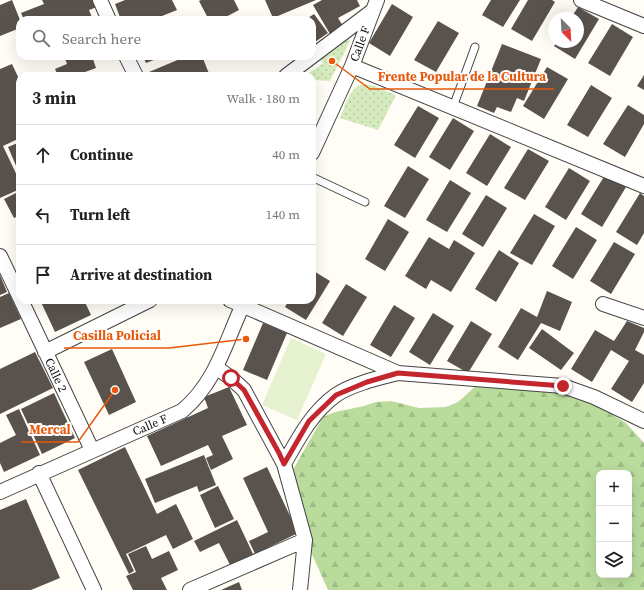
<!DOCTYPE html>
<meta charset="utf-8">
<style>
body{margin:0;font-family:"Source Serif 4",serif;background:#f6f6f6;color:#222}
.controls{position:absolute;right:12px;bottom:12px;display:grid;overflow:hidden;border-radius:8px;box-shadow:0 4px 16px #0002}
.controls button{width:36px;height:36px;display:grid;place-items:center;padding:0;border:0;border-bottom:1px solid #e0e0e0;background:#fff;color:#222;font:20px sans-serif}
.compass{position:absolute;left:548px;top:12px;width:36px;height:36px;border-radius:50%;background:#fff;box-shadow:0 4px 16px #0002;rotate:156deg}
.stop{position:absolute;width:12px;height:12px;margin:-9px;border:3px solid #c4262e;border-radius:50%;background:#fff}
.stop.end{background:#c4262e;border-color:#fff;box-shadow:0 1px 4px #0008}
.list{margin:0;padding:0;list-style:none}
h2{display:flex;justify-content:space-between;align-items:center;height:52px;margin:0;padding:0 16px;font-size:17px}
h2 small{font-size:13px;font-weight:400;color:#767676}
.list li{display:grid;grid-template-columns:26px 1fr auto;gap:12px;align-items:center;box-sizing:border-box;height:60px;padding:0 16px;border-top:1px solid #e0e0e0}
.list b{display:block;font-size:15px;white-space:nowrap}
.list em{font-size:13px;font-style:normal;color:#767676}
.icon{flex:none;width:22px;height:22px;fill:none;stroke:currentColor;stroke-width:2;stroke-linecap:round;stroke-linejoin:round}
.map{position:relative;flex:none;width:644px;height:590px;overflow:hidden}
.search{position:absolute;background:#fff;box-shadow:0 4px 16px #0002;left:16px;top:16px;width:300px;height:44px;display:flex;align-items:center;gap:10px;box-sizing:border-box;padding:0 14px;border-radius:12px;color:#767676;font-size:15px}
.panel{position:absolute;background:#fff;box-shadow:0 4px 16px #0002;left:16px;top:72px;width:300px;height:232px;border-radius:12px}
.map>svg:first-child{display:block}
.forest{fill:url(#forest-firs);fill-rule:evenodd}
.park{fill:url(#park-dots)}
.pitch{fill:#e6f2cf}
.building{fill:#5a524d}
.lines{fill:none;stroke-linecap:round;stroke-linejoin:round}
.lane-casing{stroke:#444;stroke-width:9}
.street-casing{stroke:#444;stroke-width:16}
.lane{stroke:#fff;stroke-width:7}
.street{stroke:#fff;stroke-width:14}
.route{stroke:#c4262e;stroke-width:5}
.labels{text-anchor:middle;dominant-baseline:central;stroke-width:4;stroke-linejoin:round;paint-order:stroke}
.street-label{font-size:12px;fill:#111;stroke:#fff}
.leader{fill:none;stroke:#e8590c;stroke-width:1.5}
.callout-dot{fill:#e8590c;stroke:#fff;stroke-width:1.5}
.callout-label{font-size:13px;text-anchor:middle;font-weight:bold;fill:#e8590c;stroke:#fff;stroke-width:4;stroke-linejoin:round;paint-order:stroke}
</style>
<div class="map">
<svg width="644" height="590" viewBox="0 0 644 590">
<defs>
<pattern id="forest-firs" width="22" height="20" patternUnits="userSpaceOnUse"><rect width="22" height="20" fill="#b9dc9c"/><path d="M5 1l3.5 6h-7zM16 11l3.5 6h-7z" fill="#9ebc85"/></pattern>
<pattern id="park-dots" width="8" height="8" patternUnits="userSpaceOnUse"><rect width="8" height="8" fill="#d5ebbd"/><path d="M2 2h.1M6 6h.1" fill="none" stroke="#b6c8a1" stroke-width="1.8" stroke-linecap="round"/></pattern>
</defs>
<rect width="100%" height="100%" fill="#fffdf5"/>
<path class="forest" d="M478,384l68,2 44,15 36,22 18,20v147h-316l-17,-38 -13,-55 -4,-29 29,-51 12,-5 29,-6 12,-4 15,-1 28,7 27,-1 12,-5zM599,473h30v102h-30z"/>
<path class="park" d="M346,35l4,6 -20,40 -16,-1 -2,5v-9h-7l18,-13 -7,-11z
M365,84l9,2 22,9 -18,35 -38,-12c6,-13 9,-32 25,-34z"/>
<path class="pitch" d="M291,338l35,16 -29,66 -35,-15z"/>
<path class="building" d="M12,0l8,20v8l-20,8v-31z
M42,0h52l3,7 -8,3 4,10h-48l-1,-2 -20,2 -3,-7 23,-9z
M125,0h47l5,10 -25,10h-31l-6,-16z
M201,0h33l5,10 -19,10h-11l-10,-19z
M265,0h51l-43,18z
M322,0h35l3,6 -22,12 5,8 -13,8 -17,-29z
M491,0h29l-17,27 -21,-12z
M528,0h24l3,2 -23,39 -21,-12z
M392,4l21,13 -23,39 -21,-13z
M578,7l21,12 -24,40 -21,-13 3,-4h21v-24h-7z
M314,14l14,19 -13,9 -3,-5v-17h-7z
M186,16l2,4h-13z
M438,21l21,12 -23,39 -22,-12z
M612,24l21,13 -23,39 -22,-13z
M502,44l39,15 -17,42 -7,-3 -6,14 -14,-5 -3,6 -17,-7z
M64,56h28l4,12 -22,8h-16l-3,-7 12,-5z
M143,56h21l-18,7z
M187,56h15l8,20h-59l-2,-4z
M12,64l8,17v57l-17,8 17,36v7l-20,9v-129z
M547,67l21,12 -24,40 -21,-13z
M644,75v15l-7,-4z
M591,85l21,13 -24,39 -21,-12z
M628,105l16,10v9l-19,33 -22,-13z
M418,106l21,12 -24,40 -21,-13z
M453,118l21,13 -24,39 -21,-13z
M490,134l21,13 -24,39 -21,-13z
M20,142v33l-12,-28z
M528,149l21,12 -24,39 -21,-12z
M408,166l21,13 -24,39 -21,-12z
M569,168l21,13 -24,39 -21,-13z
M605,175l21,12 -24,40 -21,-13z
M450,180l21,13 -24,39 -21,-12z
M20,191v24l-6,3 -10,-19z
M640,193l4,3v37l-7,12 -21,-13z
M486,195l21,13 -24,39 -21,-13z
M534,214l21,12 -23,39 -22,-12z
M388,219l21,13 -24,39 -20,-12z
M576,227l21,13 -24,39 -21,-13z
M429,237l20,12 5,-9 21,13 -24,39 -20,-12 -5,9 -21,-13z
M614,242l21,12 -24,40 -21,-13z
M499,250l20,13 -23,39 -21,-13z
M312,270l18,11 -24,39 -21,-13 4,-7h23z
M0,275l7,17 -7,3z
M346,284l21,13 -24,39 -21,-13z
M547,291l25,11 -12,29 -19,-8 -23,37 -20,-13 23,-39 16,9z
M9,293l12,26 -21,9v-31z
M40,300h44l7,15 -36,17z
M394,305l21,13 -24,39 -21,-12z
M433,313l21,13 -24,39 -21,-13z
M471,321l21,13 -24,39 -21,-12z
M627,321l17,7v4l-9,18 9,5v28l-12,19 -21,-13 18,-28 -18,-11 -19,32 -21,-13 24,-39 19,11z
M263,323l24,10 -20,47 -24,-10z
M542,329l32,24 -13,17 -32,-22z
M112,349l24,53 -27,13 -25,-53z
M35,352l18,36 -53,26v-45z
M229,387l18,38 -25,11 11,23 -22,11 -5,-12 7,-3 -5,-10 -47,21 -14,-30 61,-28 -4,-11z
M54,393l21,45 -33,16 -21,-45z
M19,409l21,46 -36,17 -4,-9v-20l16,-8 -10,-20z
M125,447l32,67 19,-10 17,35 -20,10 -7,-14 -40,19 8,17 -5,3 -51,-104z
M204,455l12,30 -17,7 -2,-6 -42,17 -10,-24z
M267,467l31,66 -43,21 -6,-13 19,-9 -25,-54z
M218,486l16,33 -19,9 -15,-33z
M26,499l34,79 -29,12h-31v-80z
M237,520l16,34 -23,11 -11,-22 -19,9 -6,-11z
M146,546l6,13 17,-8 9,19 -17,8 6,12h-34l-7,-14 10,-4 -8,-18z
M239,582l3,8h-21z"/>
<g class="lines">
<defs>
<path id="lane" d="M453,107l22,-60
M312,177l53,25"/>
<path id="street" d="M100,0l9,20
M581,0l63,26
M126,56l10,20
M352,66l292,120
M286,76l85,-64
M312,153l40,-87 25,-66
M0,256l20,42
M21,300l71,150
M230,300l168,73 165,13 31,11 50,24
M603,304l41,14
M45,352l105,-52
M217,368l14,10 13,12 40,74 21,76 -5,50
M284,464c14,-25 28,-52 52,-69 16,-11 43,-17 62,-22
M39,473l55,117
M0,492l182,-81c35,-29 44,-71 63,-111
M190,590l115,-50"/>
</defs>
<use href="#lane" class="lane-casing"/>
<use href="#street" class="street-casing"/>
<use href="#lane" class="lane"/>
<use href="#street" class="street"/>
</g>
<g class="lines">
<path class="route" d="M231,378l13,12 35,63 5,11 25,-43 27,-26 31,-13 31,-9 165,13"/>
</g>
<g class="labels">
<g class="street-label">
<text transform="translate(360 44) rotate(-70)">Calle F</text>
<text transform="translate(56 375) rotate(65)">Calle 2</text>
<text transform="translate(150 425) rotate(-23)">Calle F</text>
</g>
</g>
<path class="leader" d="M332 61L370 89H554M246 339L169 348H64M115 390L78 442H21"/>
<g class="callout-dot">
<circle cx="332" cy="61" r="4"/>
<circle cx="246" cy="339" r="4"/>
<circle cx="115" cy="390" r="4"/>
</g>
<g class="callout-label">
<text x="462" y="81">Frente Popular de la Cultura</text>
<text x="117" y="340">Casilla Policial</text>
<text x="50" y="434">Mercal</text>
</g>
</svg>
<div class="controls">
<button>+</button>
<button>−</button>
<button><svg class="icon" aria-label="layers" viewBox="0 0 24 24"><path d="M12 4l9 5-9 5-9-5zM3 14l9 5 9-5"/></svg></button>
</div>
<svg class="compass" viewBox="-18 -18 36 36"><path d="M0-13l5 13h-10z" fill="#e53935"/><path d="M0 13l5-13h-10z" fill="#767676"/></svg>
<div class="stop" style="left:231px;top:378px"></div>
<div class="stop end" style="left:563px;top:386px"></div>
<div class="search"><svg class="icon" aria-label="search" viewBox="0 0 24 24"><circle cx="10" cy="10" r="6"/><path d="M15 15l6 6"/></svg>Search here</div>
<section class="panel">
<h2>3 min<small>Walk · 180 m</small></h2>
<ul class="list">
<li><svg class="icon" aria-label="ahead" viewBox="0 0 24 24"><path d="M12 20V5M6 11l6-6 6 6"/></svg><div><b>Continue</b></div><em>40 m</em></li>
<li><svg class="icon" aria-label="left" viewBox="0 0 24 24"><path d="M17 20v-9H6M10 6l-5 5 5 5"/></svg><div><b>Turn left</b></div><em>140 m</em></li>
<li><svg class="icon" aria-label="arrive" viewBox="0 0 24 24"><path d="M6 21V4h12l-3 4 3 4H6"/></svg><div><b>Arrive at destination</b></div></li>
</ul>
</section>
</div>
